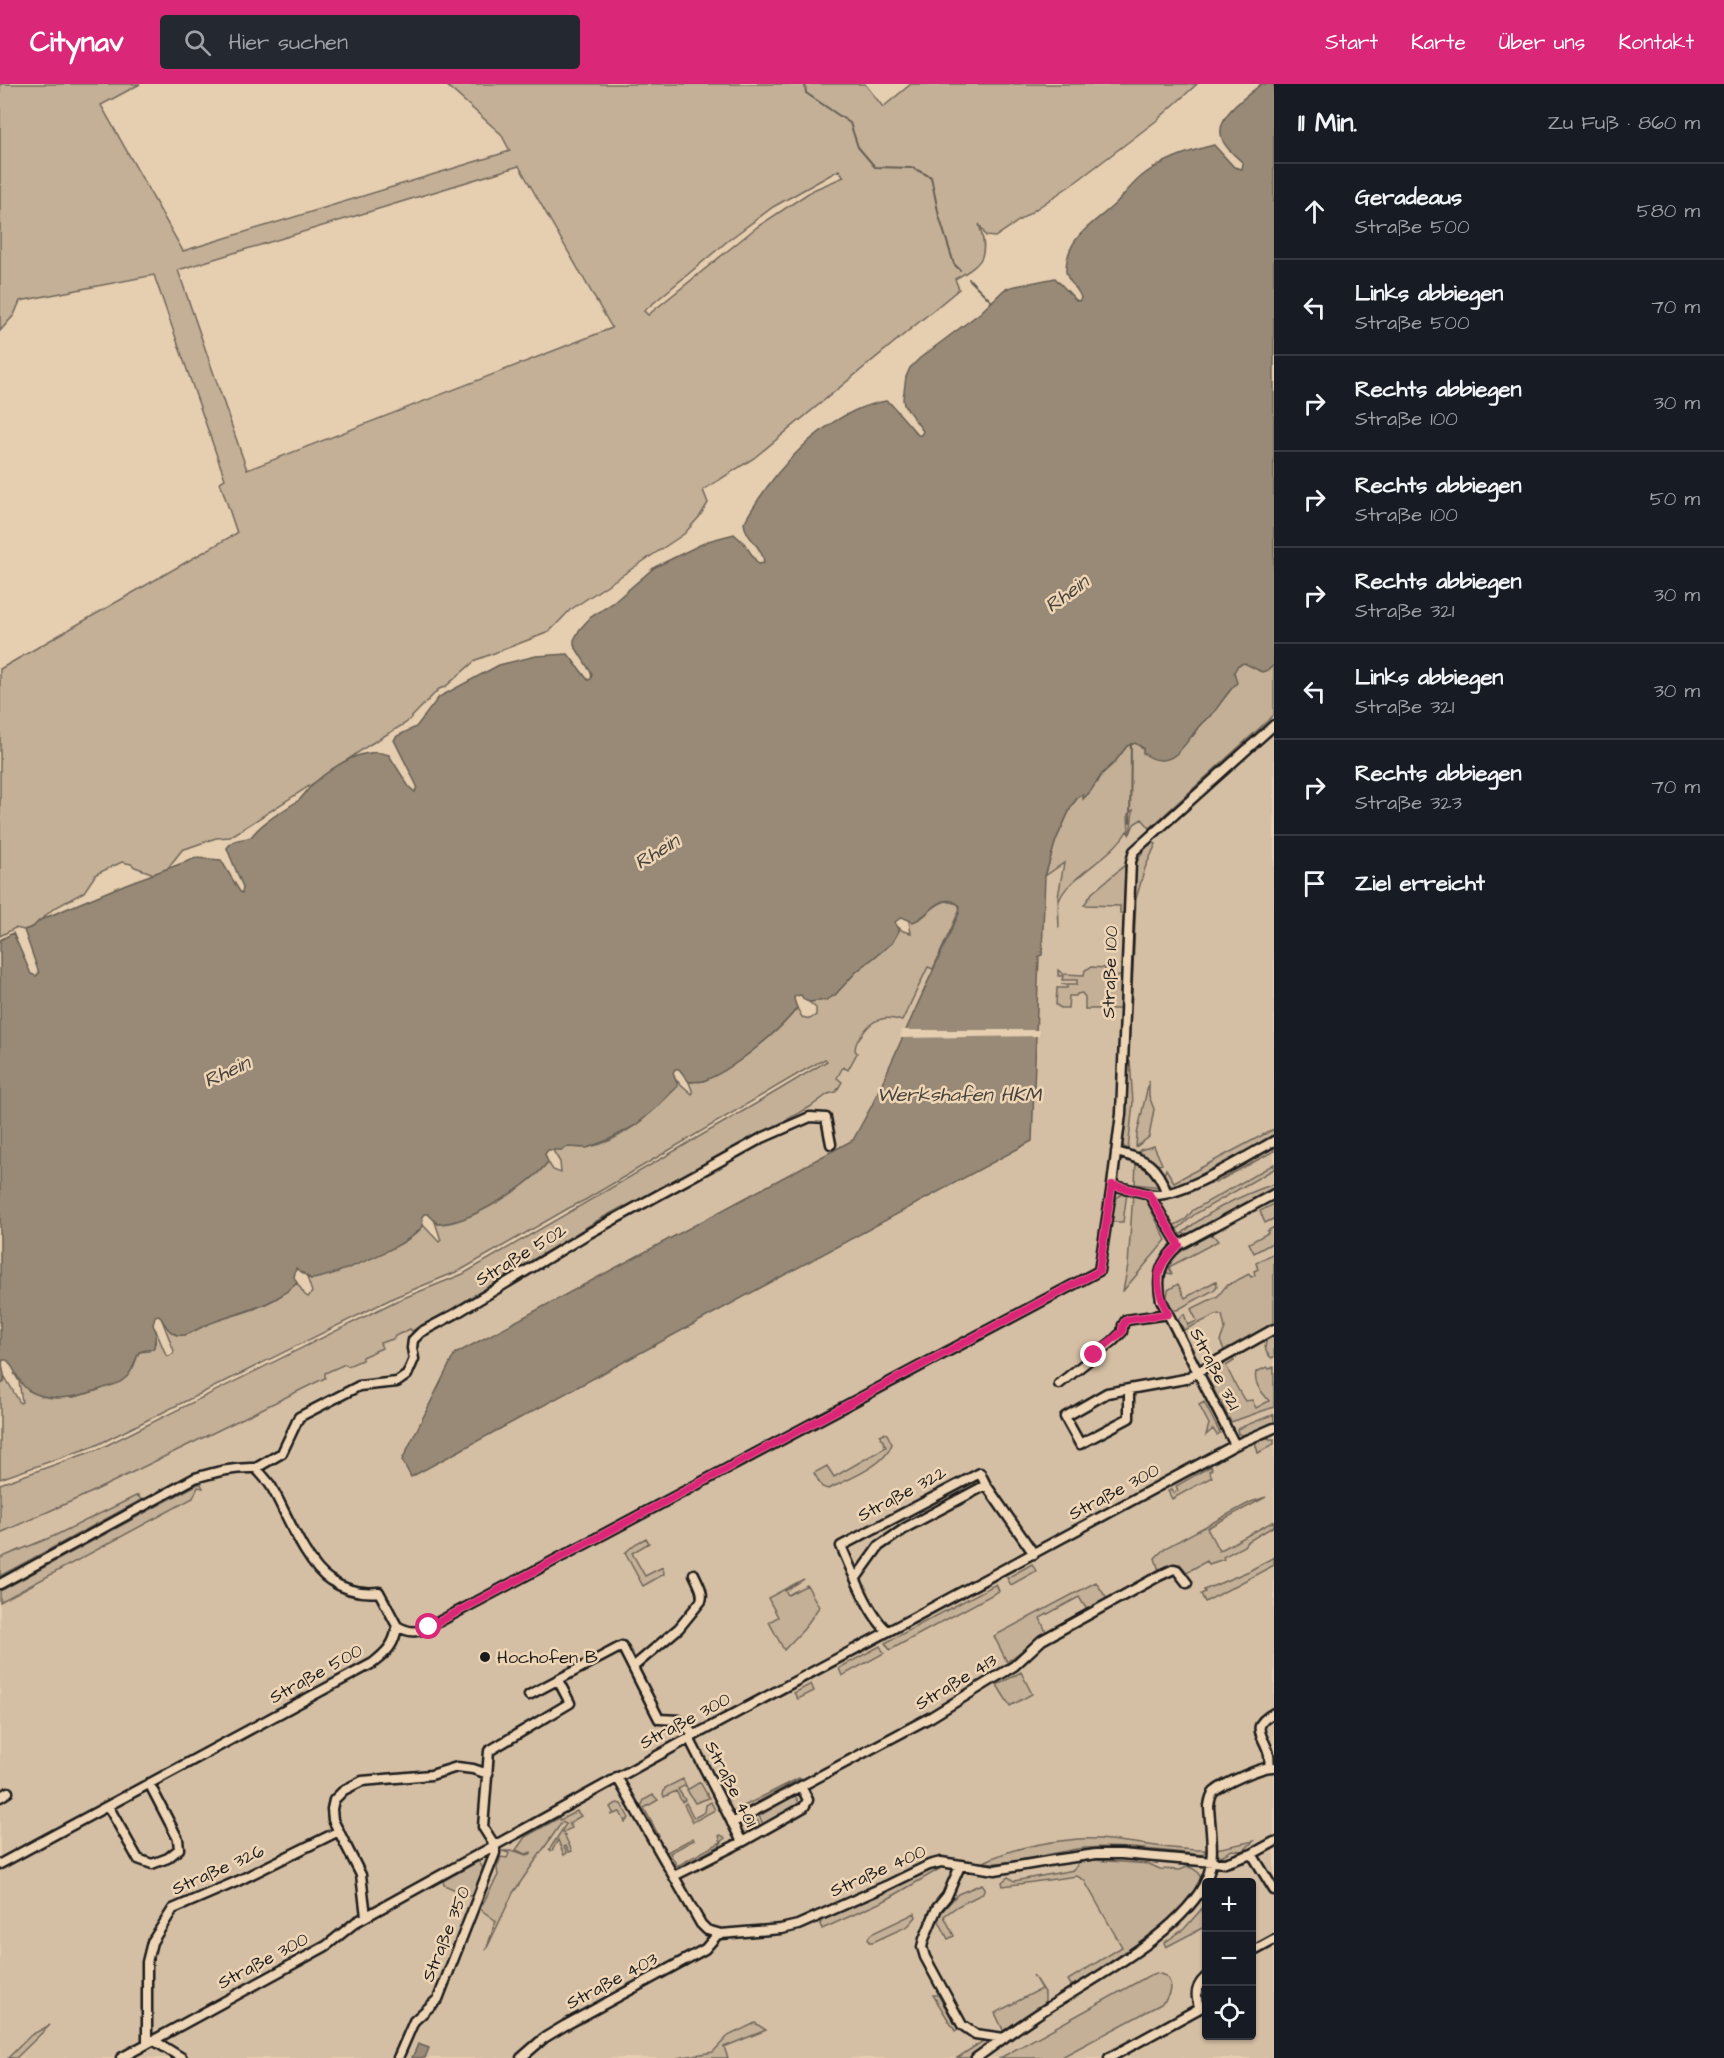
<!DOCTYPE html>
<html lang="de">
<meta charset="utf-8">
<style>
body{margin:0;font-family:"Architects Daughter",sans-serif;background:#242831;color:#f1f3f6}
.controls{position:absolute;right:18px;bottom:18px;display:grid;overflow:hidden;border-radius:6px;box-shadow:0 2px 4px #0004}
.controls button{width:54px;height:54px;display:grid;place-items:center;padding:0;border:0;border-bottom:2px solid #363941;background:#171b24;color:#f1f3f6;font:30px sans-serif}
.stop{position:absolute;width:18px;height:18px;margin:-14px;border:4px solid #db2777;border-radius:50%;background:#fff}
.stop.end{background:#db2777;border-color:#fff;box-shadow:0 2px 6px #0008}
.list{margin:0;padding:0;list-style:none}
h2{display:flex;justify-content:space-between;align-items:center;height:78px;margin:0;padding:0 24px;font-size:26px}
h2 small{font-size:20px;font-weight:400;color:#9ea1a6}
.list li{display:grid;grid-template-columns:39px 1fr auto;gap:18px;align-items:center;box-sizing:border-box;height:96px;padding:0 24px;border-top:2px solid #363941}
.list b{display:block;font-size:22px;white-space:nowrap}
.list p{margin:0;font-size:20px;white-space:nowrap;color:#9ea1a6}
.list em{font-size:20px;font-style:normal;color:#9ea1a6}
.icon{flex:none;width:33px;height:33px;fill:none;stroke:currentColor;stroke-width:2;stroke-linecap:round;stroke-linejoin:round}
.map{position:relative;flex:none;width:1274px;height:1974px;overflow:hidden}
header{display:flex;align-items:center;gap:36px;box-sizing:border-box;height:84px;padding:0 30px;background:#db2777;color:#fff}
header strong{font-size:28px}
nav{display:flex;gap:33px;margin-inline-start:auto;font-size:21px}
.search{width:420px;height:54px;background:#242831;display:flex;align-items:center;gap:15px;box-sizing:border-box;padding:0 21px;border-radius:6px;color:#9ea1a6;font-size:22px}
main{display:flex}
aside{flex:1;background:#171b24}
.map>svg:first-child{display:block}
.built{fill:#d5bfa4;fill-rule:evenodd}
.green{fill:#c4b097;stroke:#70665a;stroke-width:1.5;fill-rule:evenodd}
.water{fill:#988a77;stroke:#665e53;stroke-width:1.5}
.pier{fill:#e6ceb0}
.lines{fill:none;stroke-linecap:round;stroke-linejoin:round}
.stream{stroke:#665e53;stroke-width:2}
.minor-casing{stroke:#1c1c1c;stroke-width:13}
.minor{stroke:#eed5b6;stroke-width:8}
.route{stroke:#db2777;stroke-width:8}
.poi-dot{fill:#1c1c1c;stroke:#eed5b6;stroke-width:2}
.labels{text-anchor:middle;dominant-baseline:central;stroke-width:5;stroke-linejoin:round;paint-order:stroke}
.street-label{font-size:18px;fill:#1c1c1c;stroke:#eed5b6}
.poi-label{font-size:18px;fill:#1c1c1c;stroke:#eed5b6;text-anchor:start}
.water-label{font-size:20px;font-style:italic;fill:#47423c;stroke:#eed5b6}
</style>
<header>
<strong>Citynav</strong>
<div class="search"><svg class="icon" aria-label="search" viewBox="0 0 24 24"><circle cx="10" cy="10" r="6"/><path d="M15 15l6 6"/></svg>Hier suchen</div>
<nav><a>Start</a><a>Karte</a><a>Über uns</a><a>Kontakt</a></nav>
</header>
<main>
<div class="map">
<svg width="1274" height="1974" viewBox="0 0 1274 1974">
<rect width="100%" height="100%" fill="#e6ceb0"/>
<filter id="ink" filterUnits="userSpaceOnUse"><feTurbulence type="fractalNoise" baseFrequency=".0167" numOctaves="2"/><feDisplacementMap in="SourceGraphic" scale="12" xChannelSelector="R" yChannelSelector="G"/><feConvolveMatrix kernelMatrix="1 2 1 2 8 2 1 2 1" color-interpolation-filters="sRGB"/></filter>
<g filter="url(#ink)">
<path class="built" d="M1274,616v1358h-1274v-529l411,-201 1,3 51,-29 137,-83 43,-21 167,-91 19,-15 6,2 7,-12 -5,-3 6,-12 5,2 9,-16 -3,-6 6,-11 13,-15 7,-3h12l10,3 26,-55 5,3 -61,136 -19,35 -451,320 9,17 621,-336 7,-185 3,-2 3,-78zM1206,1798h46v154h-46z"/>
<path class="green" d="M0,0h140l-39,21 82,146 327,-100 -9,-17 -56,-50h420l18,23 28,-23h286l-41,37 -79,60 -82,56 -9,-1 -7,-12c10,32 5,39 -24,55l4,10 -205,169 -51,32 5,13 -8,13 -16,18 -114,76 -21,22 -73,28 -31,27 -6,2 -33,34 -37,22 -55,38 -84,54 -14,1 -34,12 -15,19 -13,5 -19,-7 -4,-3 -9,-2 -26,12 -12,18 -31,17 -20,18 -9,3 -9,-2 -15,8v-267l237,-136 -17,-51 5,-3 -71,-204 -134,26 -6,14 -14,16zM519,82l93,162 -365,142 -69,-200zM839,86l5,7 -31,13 -56,37 -109,88 -4,-4 86,-72 43,-32z
M1244,579l11,3 4,5 9,-1 6,-5v50l-124,113 -8,-9 -8,5 -4,10 3,-24 -5,4 1,20 -2,-3c-15,27 -61,47 -68,70 -2,9 0,19 0,27l-1,-31 6,-34 -19,13 11,-36 16,-35 7,-9 19,-14 4,-8 12,-11 13,-17 8,-3 4,2 5,6 49,-15 8,-12 10,-9 25,-32 -2,-11 4,-7z
M1154,759l2,1 -11,24 -9,31 -5,114h-2l5,-147 13,-20z
M1125,781l-1,49 -4,-1v-7l-36,-1 8,-12z
M946,817l12,3 2,5 -27,60 -5,-2 -26,54c-16,-6 -29,-3 -39,12 -4,5 -8,10 -8,17l2,3 -9,17 -5,-3 -6,11 5,4 -6,10 -8,2 -18,13 -185,101 -1,-2 -24,13 -163,99 -25,13 -2,-2 -15,7 -2,3 -13,4 2,5 -20,9v3l-14,6 -3,-2 -20,9v5l-235,115 -90,40v-49l99,-35 297,-148 67,-27 294,-171 70,-42 -2,-2 -22,12 -218,129 -16,8 -108,62 -66,27 -298,148 -97,34v-94l4,-3 1,-5 15,26 2,-1 -3,-21 -5,-8 7,7 2,5 8,6 25,6h18l27,-8 32,-21 6,-16 10,-1 7,-8 -2,-6 2,-6 10,24 3,1 4,-2 1,-3 -12,-31c6,5 8,14 17,15 10,1 17,-6 26,-10 35,-13 63,-15 92,-42l8,12 3,2 4,-5 -5,-15 4,2c24,-7 101,-32 112,-54l16,17 2,-2 -6,-18 4,2c36,-16 83,-30 109,-62l5,8 8,3 -1,-11 -8,-13c8,2 12,-2 19,-2 6,0 12,1 18,0 36,-6 64,-38 88,-61v-5l15,13 1,-1 -4,-11c4,-1 10,0 14,-1 28,-10 76,-49 94,-73l5,9 8,2 6,-4v-7l-7,-6 17,-2 9,-5 21,-23 36,-29 7,-12 -1,-4 5,4 8,2 -2,-11c15,0 20,-16 37,-21z
M1091,883l14,1v8h16l-1,33h-35v-12l-3,-4 -5,1 -1,2h-7l-1,12h-7l-5,-3 1,-17h10v-3l-6,-1h16v-4h-15l1,-4h-5v-6l5,4 21,1 1,-5z
M1130,976l3,43 -5,47 -9,-8 3,-3 6,-71z
M1149,997v15l5,13 -5,28 -13,10 1,-13z
M1274,1045v8l-93,49 -11,2 -7,-11 3,-8 8,13z
M1154,1062l8,18 -3,1 -22,-11 3,-4z
M1274,1062v5l-57,31 -12,2 -14,8 -19,6 19,-7z
M1136,1078l14,7 10,15 -1,3 -24,-3z
M1274,1080v5l-79,45 -16,14 -7,1 -1,-2 15,-8 7,-9z
M1274,1100v4l-83,45 -10,1c29,-24 58,-38 93,-50z
M1127,1109l-4,29h-13c2,-13 2,-27 17,-29z
M1133,1110l9,3 4,3 20,40 -43,51 5,-26z
M1274,1120v16l-1,-1 -8,4 -5,-12z
M1274,1143v15l-20,11 -5,-10 19,-10 -1,-2z
M1209,1151l5,1 4,5 -49,26 3,7 -5,-1c0,-18 28,-30 42,-38z
M1274,1169v72l-49,27 -5,-11 5,-13 -3,-13 -4,-1 -34,16 -6,-11 6,-5 4,11 9,-4 -6,-12 27,-13 8,-10 23,-12 2,3 4,-2 -1,-4 4,-2 -2,-6z
M1216,1197l1,5 -3,4 -37,20h-4l-6,-13 1,-7 10,-6 7,14z
M1274,1251v22l-2,1c-8,-5 -8,-12 -5,-20z
M1232,1274l2,3 -8,5c6,12 12,25 19,35l7,-1 4,8 13,-7c-7,-9 -16,-17 -13,-29l11,-5 2,2 5,-2v40l-43,15 -26,-49z
M1204,1318l16,31 -3,2 -4,-6 -7,6 3,-11 -10,-19z
M1274,1330v9l-31,12 -5,-1 -1,-5z
M884,1349l3,1 5,10c-7,22 -45,36 -64,45l-6,-2 -8,-14 13,-7 7,11 52,-30 -6,-12z
M1269,1353l1,3 4,-1v5l-16,9 -3,-11z
M1211,1382l1,3 -3,2 3,6 -40,22 -4,-8 4,-2 2,4 4,-2 -2,-5z
M198,1400h3l2,4 -5,-1 -5,11 -193,104v-11z
M138,1411l3,5 -141,76v-18l54,-22z
M1266,1413l-59,31 12,23 55,-30v5l-27,16 -3,4 -21,11 1,2 -15,5 -2,-3 -20,11 -7,-8 -6,1 -11,5 -5,-2 -3,-10 10,-10 86,-46z
M646,1454l3,5 -17,10 13,23 18,-9 1,7 -21,12 -18,-33 10,-9z
M1274,1473v8l-69,37 -4,-8 4,-2 -1,-2 45,-19z
M1032,1480l4,7 -25,14 -4,-7z
M804,1495l-19,12 3,4 19,-10 12,22 -15,22 -20,21 -15,-28 9,-5 -10,-19z
M1096,1498l11,17 -20,11 -8,-13 -39,21 6,14 -39,30 -13,-26z
M996,1500l3,7 -109,59 -5,-7z
M880,1562l4,7 -42,23 -3,-8z
M1021,1588l11,22 -22,12 -13,-21z
M811,1600l3,7 -16,8 -4,-6z
M799,1694l1,1 -57,31h-7z
M683,1695l4,9 -3,-2 -6,3 7,11 -3,2 -6,-11 -12,6 -1,-3 2,-6z
M700,1698l9,16 -14,5 -8,-13z
M653,1711l5,5 -14,8 15,28 -3,1 -15,-30 3,-7z
M795,1711l6,12 -37,19 -5,-10z
M711,1718l4,8 -22,12 -9,-17 2,-2 8,15 11,-6 1,-7z
M617,1719l4,1 8,14 -4,4 -5,-10 -10,3 4,-1 -4,-7z
M577,1727l4,5 -12,7 3,5 -9,4 9,19 -3,1 -3,-6 -2,1 3,6 -3,2 -6,-15 -6,11 -3,-1 17,-26 -4,-2 -49,71 -27,57 10,-29 -16,-12 18,-34 -1,-7 4,-11 6,1 2,-5 -7,-2h13l11,4 5,-1v-2l-5,2 -10,-4 9,-13 34,-19 1,2z
M754,1735l4,2 3,6 -9,5 -5,-1 -3,-6z
M721,1751l4,3 -6,8 -37,20c-10,2 -13,-5 -17,-13l28,-15 1,2 -24,13 7,13 44,-24 -2,-6z
M1078,1755c44,-2 86,12 129,11l-5,5c-38,-4 -78,-10 -116,-7 -30,2 -75,19 -102,14 29,-15 63,-20 94,-23z
M1254,1757l-11,10 -11,-1 -11,6 -4,-3 -1,-4z
M1094,1776l55,4 11,5 20,1 7,-3 5,1 7,5 2,7c-9,33 -97,85 -126,106l-4,-1 -3,-5 54,-33 -38,-67 -7,-4 -74,10 -1,-4 6,-5 6,4 60,-11 5,-8z
M479,1777l4,8 -11,28 -28,-12 -1,-4z
M941,1784l-55,32 -64,29 -2,-5 2,-4 60,-26 40,-21z
M982,1800l3,4 -3,6 -24,12 -14,10 10,20 -6,3 -11,-22 21,-23z
M1206,1820v22l-40,21 -2,-4 20,-14z
M915,1829l1,4 -8,9 -35,16h-4l-1,-4 3,-4z
M1157,1889l9,3c8,10 6,20 -5,28l-101,54h-60l150,-83z
M1033,1891l12,19v9l-41,29 -9,-19 46,-24z
M933,1911h5l20,34 -3,2z
M755,1939l11,7 -42,17 4,11h-51l36,-6 15,-16z
M50,1941l-34,33h-8l23,-23z
M983,1957l6,2 -21,15h-11z"/>
<path class="water" d="M1261,0h13v581l-6,5 -6,2 -18,-9 -6,2 -4,7 3,11c-9,8 -16,20 -23,29 -4,5 -10,8 -14,13 -16,19 -28,49 -57,28v-5l-8,-5 -8,3 -13,17 -12,11 -12,18 -7,7v-4l-4,1 -7,9 -16,35 -11,36 -3,79 -3,1 -7,185 -621,336 -9,-17 53,-107h2l396,-213 19,-35 87,-192 1,-7c-18,-17 -32,11 -47,16l-11,-5 -7,5 4,8 -7,13 -36,29 -21,23 -9,5 -17,2 -5,-2 -3,-5 -6,1 -1,3 3,9c-18,24 -66,63 -94,73 -4,1 -10,0 -14,1l-10,-13h-4l-2,4 5,13 -24,24 -18,15 -28,15 -21,8 -20,-1 -5,3h-14l-3,4 3,8c-19,24 -79,62 -110,62l-10,-10h-4l-2,3 1,8c-9,18 -91,53 -112,54l-15,-11 -2,9 3,6c-31,28 -57,27 -93,43 -9,4 -17,11 -27,9 -9,-2 -13,-13 -18,-20l-4,1 -2,9 3,6 -2,17 -15,4c-5,10 -6,21 -16,28 -6,5 -15,6 -22,9 -22,8 -51,15 -73,1 -10,-7 -13,-22 -21,-30h-4c-3,7 3,13 1,22l-4,3v-445l13,-7 18,41 5,2 3,-3 -15,-43 9,-3 7,-7 86,-36 70,-26 25,2 19,32 2,1 1,-6 -15,-36 -1,-3c7,-11 14,-7 24,-11 12,-16 31,-25 48,-37 6,-5 9,-12 15,-17 19,-16 49,-38 75,-28l20,32 6,5 2,-6 -23,-46 3,-4 19,-9 23,-30 47,-25 13,-7 37,-9 32,-2 20,26 3,-1 1,-5 -18,-29v-5l6,-11 11,-12 22,-14 42,-36 53,-26 26,-7 10,9 14,21 6,-1c0,-15 -19,-25 -20,-40 29,-52 81,-112 142,-122l5,3 27,31h3l2,-4 -19,-26 -1,-6 3,-22 4,-9 10,-10 60,-45 24,-23 7,-3 44,-9 21,22 3,1 2,-3c-2,-10 -15,-17 -15,-27 0,-35 28,-47 50,-68 9,-9 16,-19 26,-27 20,-16 47,-25 72,-31l20,22 8,2 1,-6c-7,-7 -16,-13 -20,-22 -11,-24 23,-43 38,-57z
M418,1960l11,4 -4,10h-13z"/>
<path class="pier" d="M902,946h137v6l-139,2z"/>
<g class="lines">
<path class="stream" d="M805,0l1,9 44,30 8,24 17,20 38,1 18,9 8,39 15,48 6,6
M969,195l22,22
M1130,738l1,-78"/>
<defs>
<path id="minor" d="M1116,1068c31,8 39,11 51,41
M1149,1110c25,8 100,-39 125,-53
M1179,1161l-30,-51 -37,-9 9,-71 10,-252 3,-11 140,-126
M1059,1300l54,-43 9,-9 1,-7 3,-5 42,-6
M1129,1305v29l-49,26 -15,-27 42,-24 78,-14 89,-50
M1235,1361l-74,-145c-5,-24 -1,-39 18,-55l95,-51
M256,1384l26,-15 17,-36 60,-31 38,-4 10,-7 7,-16 -2,-11 1,-8 8,-8 34,-18 129,-78 178,-98 48,-21 16,1 5,26
M256,1384c5,6 11,12 15,18 15,26 35,79 59,94 15,10 32,14 49,12l18,34
M856,1494l23,-32 28,-19 79,-42
M0,1500l195,-106c20,-6 39,-11 61,-10
M397,1542c12,7 20,7 32,1l670,-356 13,-86
M888,1547c-19,-14 -37,-63 -47,-85l139,-73 6,12 48,69
M633,1583l46,-39 22,-27c3,-9 -3,-18 -7,-27
M529,1611l93,-49 37,73 20,1 16,15
M1269,1683c5,-28 -27,-37 5,-54
M617,1693l84,147 6,6 14,4 60,-5 17,-4 88,-39 43,-21 12,-3 54,8 59,-10 42,-6h25l104,9 27,-9 22,-12
M0,1713l8,-5
M108,1722l30,53 14,5 16,-6 11,-9 -1,-10 -29,-56
M732,1739l199,-106 83,-51 28,-26 117,-64 15,-7 3,1 10,13
M742,1758l62,-35 4,-7 -7,-14
M1252,1770l22,36
M0,1780l373,-201c14,-11 22,-19 24,-37
M960,1782l-13,30 -10,12 -13,31 -2,8 3,10 37,68 13,9 29,4
M674,1792l68,-34 -53,-104
M366,1832l-5,-41 -28,-55 -1,-11 2,-9 10,-10 18,-9 69,-6 26,-8 16,2 15,5
M1252,1868l22,-12
M153,1956l29,18
M147,1959v-81l5,-20 21,-33 65,-28 101,-50
M121,1974l205,-112 30,-24 339,-187 540,-290 39,-17
M398,1974l16,-37 24,-22 57,-146v-7l-12,-19 6,-76 81,-48 -12,-23
M521,1974l23,-20 20,-12 141,-77 13,-15
M976,1974c20,-14 39,-29 59,-42 49,-33 150,-83 172,-138 9,-22 3,-49 2,-72 1,-5 1,-10 5,-14 9,-8 48,-26 60,-25
M1109,1974l91,-50c-6,-13 -4,-22 6,-31"/>
</defs>
<use href="#minor" class="minor-casing"/>
<use href="#minor" class="minor"/>
</g>
</g>
<g class="lines" filter="url(#ink)">
<path class="route" d="M429,1543l670,-356 13,-86 37,9 30,51c-26,22 -25,40 -11,69l-42,6 -3,5 -1,7 -28,23"/>
</g>
<circle class="poi-dot" cx="485" cy="1573" r="6"/>
<g class="labels">
<g class="street-label">
<text transform="translate(1110 888) rotate(-88)">Straße 100</text>
<text transform="translate(521 1171) rotate(-31)">Straße 502</text>
<text transform="translate(1215 1285) rotate(63)">Straße 321</text>
<text transform="translate(1114 1408) rotate(-28)">Straße 300</text>
<text transform="translate(902 1410) rotate(-28)">Straße 322</text>
<text transform="translate(316 1590) rotate(-29)">Straße 500</text>
<text transform="translate(956 1598) rotate(-31)">Straße 413</text>
<text transform="translate(685 1637) rotate(-28)">Straße 300</text>
<text transform="translate(731 1700) rotate(63)">Straße 401</text>
<text transform="translate(218 1786) rotate(-24)">Straße 326</text>
<text transform="translate(878 1787) rotate(-24)">Straße 400</text>
<text transform="translate(446 1850) rotate(-68)">Straße 350</text>
<text transform="translate(263 1877) rotate(-28)">Straße 300</text>
<text transform="translate(612 1897) rotate(-28)">Straße 403</text>
</g>
<g class="poi-label">
<text x="497" y="1573">Hochofen B</text>
</g>
<g class="water-label">
<text transform="translate(1067 510) rotate(-36)">Rhein</text>
<text transform="translate(657 768) rotate(-32)">Rhein</text>
<text transform="translate(227 988) rotate(-25)">Rhein</text>
<text x="959" y="1011">Werkshafen HKM</text>
</g>
</g>
</svg>
<div class="controls">
<button>+</button>
<button>−</button>
<button><svg class="icon" aria-label="locate" viewBox="0 0 24 24"><circle cx="12" cy="12" r="6"/><path d="M12 2v4M12 18v4M2 12h4M18 12h4"/></svg></button>
</div>
<div class="stop" style="left:429px;top:1543px"></div>
<div class="stop end" style="left:1094px;top:1271px"></div>
</div>
<aside>
<h2>11 Min.<small>Zu Fuß · 860 m</small></h2>
<ul class="list">
<li><svg class="icon" aria-label="ahead" viewBox="0 0 24 24"><path d="M12 20V5M6 11l6-6 6 6"/></svg><div><b>Geradeaus</b><p>Straße 500</p></div><em>580 m</em></li>
<li><svg class="icon" aria-label="left" viewBox="0 0 24 24"><path d="M17 20v-9H6M10 6l-5 5 5 5"/></svg><div><b>Links abbiegen</b><p>Straße 500</p></div><em>70 m</em></li>
<li><svg class="icon" aria-label="right" viewBox="0 0 24 24"><path d="M7 20v-9h11M14 6l5 5-5 5"/></svg><div><b>Rechts abbiegen</b><p>Straße 100</p></div><em>30 m</em></li>
<li><svg class="icon" aria-label="right" viewBox="0 0 24 24"><path d="M7 20v-9h11M14 6l5 5-5 5"/></svg><div><b>Rechts abbiegen</b><p>Straße 100</p></div><em>50 m</em></li>
<li><svg class="icon" aria-label="right" viewBox="0 0 24 24"><path d="M7 20v-9h11M14 6l5 5-5 5"/></svg><div><b>Rechts abbiegen</b><p>Straße 321</p></div><em>30 m</em></li>
<li><svg class="icon" aria-label="left" viewBox="0 0 24 24"><path d="M17 20v-9H6M10 6l-5 5 5 5"/></svg><div><b>Links abbiegen</b><p>Straße 321</p></div><em>30 m</em></li>
<li><svg class="icon" aria-label="right" viewBox="0 0 24 24"><path d="M7 20v-9h11M14 6l5 5-5 5"/></svg><div><b>Rechts abbiegen</b><p>Straße 323</p></div><em>70 m</em></li>
<li><svg class="icon" aria-label="arrive" viewBox="0 0 24 24"><path d="M6 21V4h12l-3 4 3 4H6"/></svg><div><b>Ziel erreicht</b></div></li>
</ul>
</aside>
</main>
